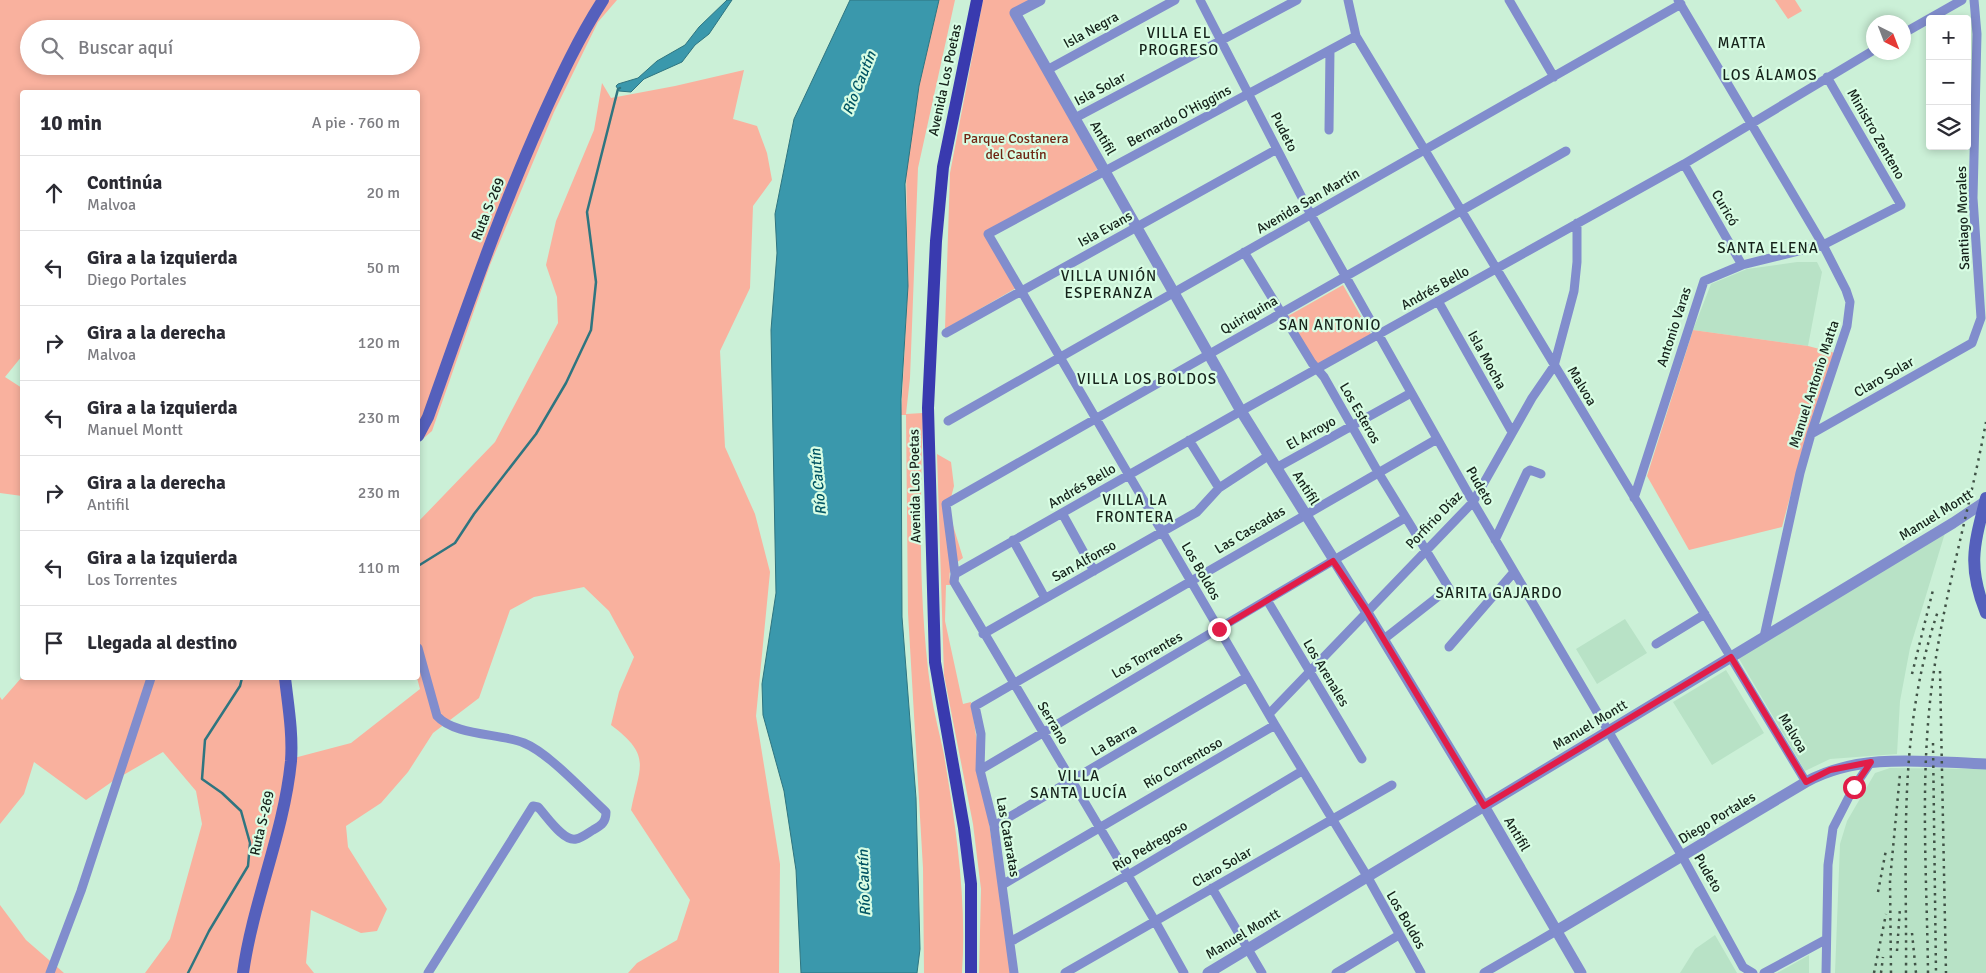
<!DOCTYPE html>
<html lang="es">
<meta charset="utf-8">
<style>
body{margin:0;font-family:Signika,sans-serif;background:#f2f2f3;color:#2b2b33}
.controls{position:absolute;right:15px;top:15px;display:grid;overflow:hidden;border-radius:5px;box-shadow:0 2px 8px #0003}
.controls button{width:45px;height:45px;display:grid;place-items:center;padding:0;border:0;border-bottom:1px solid #e1e1e2;background:#fff;color:#2b2b33;font:25px sans-serif}
.compass{position:absolute;left:1866px;top:15px;width:45px;height:45px;border-radius:50%;background:#fff;box-shadow:0 2px 8px #0003;rotate:138deg}
.stop{position:absolute;width:15px;height:15px;margin:-11px;border:4px solid #e11d48;border-radius:50%;background:#fff}
.stop.end{background:#e11d48;border-color:#fff;box-shadow:0 1px 5px #0008}
.list{margin:0;padding:0;list-style:none}
h2{display:flex;justify-content:space-between;align-items:center;height:65px;margin:0;padding:0 20px;font-size:21px}
h2 small{font-size:16px;font-weight:400;color:#7c7c81}
.list li{display:grid;grid-template-columns:32px 1fr auto;gap:15px;align-items:center;box-sizing:border-box;height:75px;padding:0 20px;border-top:1px solid #e1e1e2}
.list b{display:block;font-size:19px;white-space:nowrap}
.list p{margin:0;font-size:16px;white-space:nowrap;color:#7c7c81}
.list em{font-size:16px;font-style:normal;color:#7c7c81}
.icon{flex:none;width:28px;height:28px;fill:none;stroke:currentColor;stroke-width:2;stroke-linecap:round;stroke-linejoin:round}
.map{position:relative;flex:none;width:1986px;height:973px;overflow:hidden}
.search{position:absolute;background:#fff;box-shadow:0 2px 8px #0003;left:20px;top:20px;width:400px;height:55px;display:flex;align-items:center;gap:12px;box-sizing:border-box;padding:0 18px;border-radius:28px;color:#7c7c81;font-size:19px}
.panel{position:absolute;background:#fff;box-shadow:0 2px 8px #0003;left:20px;top:90px;width:400px;height:590px;border-radius:5px}
.map>svg:first-child{display:block}
.built{fill:#b8e2c6}
.green{fill:#f9b19e;fill-rule:evenodd}
.water{fill:#3a98ac;stroke:#2f7580}
.lines{fill:none;stroke-linecap:round;stroke-linejoin:round}
.stream{stroke:#2f7580;stroke-width:2.5}
.minor{stroke:#818dcd;stroke-width:9}
.tertiary{stroke:#818dcd;stroke-width:11}
.secondary{stroke:#5560bc;stroke-width:12}
.primary{stroke:#393aaf;stroke-width:12}
.rail{stroke:#405246;stroke-width:2.5;stroke-dasharray:2.5 5;stroke-linecap:butt}
.route{stroke:#e11d48;stroke-width:6}
.labels{text-anchor:middle;dominant-baseline:central;stroke-width:4.5;stroke-linejoin:round;paint-order:stroke}
.street-label{font-size:14px;fill:#16231b;stroke:#d8fde4}
.park-label{font-size:14px;fill:#702613;stroke:#d8fde4}
.neighbourhood-label{font-size:15px;letter-spacing:1px;fill:#16231b;stroke:#d8fde4}
.water-label{font-size:15px;font-style:italic;fill:#005463;stroke:#d8fde4}
</style>
<div class="map">
<svg width="1986" height="973" viewBox="0 0 1986 973">
<rect width="100%" height="100%" fill="#cbf0d7"/>
<path class="built" d="M1797,262h20l5,10 -14,74 -115,-16 18,-46 36,-15z
M1945,533l-35,115 -10,53 -3,53 -67,5 -25,12 -67,-114z
M1625,619l22,34 -50,31 -21,-35z
M1726,670l38,63 -52,32 -39,-63z
M1890,768l96,1v204h-151l5,-129 7,-23 28,-48z
M1715,935l22,38h-57l15,-24z
M1809,955v18h-32z"/>
<path class="green" d="M0,0h617l-19,22 -44,90 -64,153 -58,166 -14,12v-351h-396v264l-17,21 17,11v108l-22,-3zM29,29h382v37h-382z
M939,0h16l-37,168 -8,210 -4,36 17,-1c-3,93 -5,187 8,279 3,22 9,42 13,63 12,72 23,145 18,218h-38l-1,-105 -15,-255 -2,-198h-5l7,-129 -2,-119 13,-81z
M983,0h48l-19,10 88,158 -115,65 33,54 -73,42 5,-156z
M1775,0h20l7,11 -14,8z
M744,70l-11,49 24,7 10,27 5,27 -19,26 -3,82 -30,63 5,96 30,67 15,58 -14,144 24,148 -1,109h-151l9,-10 40,-23 13,-40 -59,-90c9,-45 21,-54 -20,-85l8,-33 15,-35 -25,-46 -25,-24 -50,10 -24,13 -31,88 -46,35 -25,39 -27,31 -35,23 2,21 39,62 -10,22 -16,2 -50,-23 -5,53 8,10h-169l25,-34 32,-115 -6,-33 -33,-39 -50,29 -27,19 -52,-38 -10,32 -24,30v-127l2,3 20,-23 267,1 5,80 57,-15 69,-54 -3,-11 1,-156 77,-80 63,-119 -1,-26 -11,-32 10,-44 38,-91 8,-47 9,15 64,-12z
M1343,285l28,49 -55,31 -28,-49z
M1693,330l115,16 27,7 -29,84 -24,90 -93,23 -42,-74z
M937,454l14,8 3,24 -6,23 15,49c-12,8 -16,13 -12,27h-5l-1,36 18,83 8,-2 36,241 3,30h-31l2,-84 -8,-65 -29,-149z
M0,905l26,35 38,33h-64z"/>
<path class="water" d="M727,0h5l-23,34 -14,11 -13,17 -38,17 -13,13 -12,-1 -3,-5 2,-2 20,-6 19,-17 28,-16 14,-18z
M850,0h89l-20,86 -14,98 3,102 -7,113 1,218 14,181 4,151 -3,24h-116l-5,-103 -12,-79 -21,-76 -1,-31 14,-91 -5,-263 6,-77 -2,-39 19,-95z"/>
<g class="lines">
<path class="stream" d="M418,566l37,-23 19,-29 62,-80 30,-51 25,-53 5,-48 -9,-70 31,-123 2,-1
M188,973l21,-42 39,-65 2,-23 -9,-32 -19,-18 -20,-14 3,-39 35,-54 2,-8"/>
<path class="minor" d="M1200,0l111,215 162,287 209,354 61,111 10,6
M1348,0l8,36 450,746
M1509,0l45,77
M1678,0l145,245 23,45 4,12 -3,24 -36,108 -11,39 -36,164
M1904,33l58,-33
M1356,36l-368,198 287,491 92,151 54,97
M1047,70l128,-70
M1075,118l222,-118
M1329,130l1,-80
M1684,164l58,101
M1244,252l68,111 12,14 54,95 71,116 -65,51
M1438,301l74,131
M946,333l331,-184
M948,421l733,-417
M1811,434l161,-91 9,-25 -8,-120 4,-164 -3,-34
M1189,440l30,48
M1276,468l135,-75
M1634,498l70,-217 38,-16 81,-20 78,-40 -74,-128
M1062,513l32,58
M1013,540l32,58
M1495,540l32,-68 3,-2 11,4
M955,574l286,-163 443,-247 190,-114
M1267,600l95,159
M983,634l214,-122 22,-24 49,-32
M1656,644l49,-30
M1449,647l65,-75
M418,648l19,68c18,20 63,17 87,27 25,10 61,50 82,69 0,10 -4,13 -13,18 -5,3 -11,8 -17,9 -13,3 -30,-24 -38,-32l-5,-1 -105,167
M1269,714l204,-212 59,-104 22,-32 20,-75 3,-29v-39
M980,770l425,-252
M994,826l253,-149
M1002,885l273,-160
M1212,888l50,85
M1010,942l118,-67 174,-104
M50,973l31,-82 70,-213
M1014,973l-20,-147 -14,-56 1,-36 -6,-28 462,-267
M1065,973l327,-188
M1184,973l-29,-52 -201,-339 1,-8 -9,-70 620,-353
M1336,973l63,-38
M1484,973l72,-42
M1764,973l61,-33
M1826,973l2,-108 5,-37 21,-41 17,-25"/>
<path class="tertiary" d="M1040,0l-25,13 226,398 125,200 118,195 97,167
M1556,931l250,-149c54,-30 121,-20 180,-18
M1208,973l745,-450 33,-22"/>
<path class="secondary" d="M418,436l10,-19c36,-101 70,-201 114,-299 18,-40 37,-81 61,-118
M1986,498c-12,47 -19,68 0,115
M243,973c10,-72 41,-140 48,-212 2,-28 -3,-56 -6,-83"/>
<path class="primary" d="M971,973v-89l-7,-56 -29,-166 -7,-254 8,-167 7,-74 34,-167"/>
<path class="rail" d="M1940,671l6,302
M1912,674l21,-84
M1933,743l3,230
M1878,892l8,-42
M1912,933l4,40
M1897,951l3,-43
M1874,973l12,-59
M1881,973l2,-16
M1891,973l-1,-93 10,-106
M1906,973c1,-125 -9,-241 32,-362
M1928,973c-1,-87 -7,-175 1,-261 9,-99 39,-193 57,-290"/>
</g>
<g class="lines">
<path class="route" d="M1219,629l114,-68 33,49 118,196 247,-149 75,125 24,-12 41,-8 -17,25"/>
</g>
<g class="labels">
<g class="street-label">
<text transform="translate(1091 30) rotate(-29)">Isla Negra</text>
<text transform="translate(945 80) rotate(-78)">Avenida Los Poetas</text>
<text transform="translate(1100 89) rotate(-28)">Isla Solar</text>
<text transform="translate(1179 116) rotate(-28)">Bernardo O'Higgins</text>
<text transform="translate(1284 132) rotate(63)">Pudeto</text>
<text transform="translate(1876 134) rotate(60)">Ministro Zenteno</text>
<text transform="translate(1103 138) rotate(60)">Antifil</text>
<text transform="translate(1308 201) rotate(-30)">Avenida San Martín</text>
<text transform="translate(1725 208) rotate(60)">Curicó</text>
<text transform="translate(488 209) rotate(-68)">Ruta S-269</text>
<text transform="translate(1963 218) rotate(-92)">Santiago Morales</text>
<text transform="translate(1105 229) rotate(-29)">Isla Evans</text>
<text transform="translate(1435 288) rotate(-29)">Andrés Bello</text>
<text transform="translate(1249 315) rotate(-30)">Quiriquina</text>
<text transform="translate(1674 327) rotate(-72)">Antonio Varas</text>
<text transform="translate(1487 360) rotate(61)">Isla Mocha</text>
<text transform="translate(1884 377) rotate(-30)">Claro Solar</text>
<text transform="translate(1814 384) rotate(-72)">Manuel Antonio Matta</text>
<text transform="translate(1582 386) rotate(59)">Malvoa</text>
<text transform="translate(1360 413) rotate(60)">Los Esteros</text>
<text transform="translate(1311 433) rotate(-29)">El Arroyo</text>
<text transform="translate(915 486) rotate(-91)">Avenida Los Poetas</text>
<text transform="translate(1082 486) rotate(-30)">Andrés Bello</text>
<text transform="translate(1480 486) rotate(60)">Pudeto</text>
<text transform="translate(1306 488) rotate(58)">Antifil</text>
<text transform="translate(1936 515) rotate(-32)">Manuel Montt</text>
<text transform="translate(1434 520) rotate(-46)">Porfirio Díaz</text>
<text transform="translate(1250 530) rotate(-31)">Las Cascadas</text>
<text transform="translate(1084 561) rotate(-29)">San Alfonso</text>
<text transform="translate(1201 571) rotate(60)">Los Boldos</text>
<text transform="translate(1147 655) rotate(-30)">Los Torrentes</text>
<text transform="translate(1326 673) rotate(59)">Los Arenales</text>
<text transform="translate(1053 723) rotate(59)">Serrano</text>
<text transform="translate(1590 725) rotate(-31)">Manuel Montt</text>
<text transform="translate(1793 733) rotate(59)">Malvoa</text>
<text transform="translate(1114 740) rotate(-30)">La Barra</text>
<text transform="translate(1183 763) rotate(-30)">Río Correntoso</text>
<text transform="translate(1717 818) rotate(-31)">Diego Portales</text>
<text transform="translate(262 823) rotate(-77)">Ruta S-269</text>
<text transform="translate(1517 834) rotate(60)">Antifil</text>
<text transform="translate(1008 837) rotate(80)">Las Cataratas</text>
<text transform="translate(1150 846) rotate(-31)">Río Pedregoso</text>
<text transform="translate(1222 867) rotate(-30)">Claro Solar</text>
<text transform="translate(1708 873) rotate(60)">Pudeto</text>
<text transform="translate(1406 920) rotate(60)">Los Boldos</text>
<text transform="translate(1243 934) rotate(-31)">Manuel Montt</text>
</g>
<g class="park-label">
<text x="1016" y="138">Parque Costanera<tspan x="1016" dy="16">del Cautín</tspan></text>
</g>
<g class="neighbourhood-label">
<text x="1179" y="33">VILLA EL<tspan x="1179" dy="17">PROGRESO</tspan></text>
<text x="1742" y="43">MATTA</text>
<text x="1770" y="75">LOS ÁLAMOS</text>
<text x="1768" y="248">SANTA ELENA</text>
<text x="1109" y="276">VILLA UNIÓN<tspan x="1109" dy="17">ESPERANZA</tspan></text>
<text x="1330" y="325">SAN ANTONIO</text>
<text x="1147" y="379">VILLA LOS BOLDOS</text>
<text x="1135" y="500">VILLA LA<tspan x="1135" dy="17">FRONTERA</tspan></text>
<text x="1499" y="593">SARITA GAJARDO</text>
<text x="1079" y="776">VILLA<tspan x="1079" dy="17">SANTA LUCÍA</tspan></text>
</g>
<g class="water-label">
<text transform="translate(859 83) rotate(-68)">Río Cautín</text>
<text transform="translate(818 482) rotate(-95)">Río Cautín</text>
<text transform="translate(864 883) rotate(-92)">Río Cautín</text>
</g>
</g>
</svg>
<div class="controls">
<button>+</button>
<button>−</button>
<button><svg class="icon" aria-label="layers" viewBox="0 0 24 24"><path d="M12 4l9 5-9 5-9-5zM3 14l9 5 9-5"/></svg></button>
</div>
<svg class="compass" viewBox="-18 -18 36 36"><path d="M0-13l5 13h-10z" fill="#e53935"/><path d="M0 13l5-13h-10z" fill="#7c7c81"/></svg>
<div class="stop" style="left:1854px;top:787px"></div>
<div class="stop end" style="left:1219px;top:629px"></div>
<div class="search"><svg class="icon" aria-label="search" viewBox="0 0 24 24"><circle cx="10" cy="10" r="6"/><path d="M15 15l6 6"/></svg>Buscar aquí</div>
<section class="panel">
<h2>10 min<small>A pie · 760 m</small></h2>
<ul class="list">
<li><svg class="icon" aria-label="ahead" viewBox="0 0 24 24"><path d="M12 20V5M6 11l6-6 6 6"/></svg><div><b>Continúa</b><p>Malvoa</p></div><em>20 m</em></li>
<li><svg class="icon" aria-label="left" viewBox="0 0 24 24"><path d="M17 20v-9H6M10 6l-5 5 5 5"/></svg><div><b>Gira a la izquierda</b><p>Diego Portales</p></div><em>50 m</em></li>
<li><svg class="icon" aria-label="right" viewBox="0 0 24 24"><path d="M7 20v-9h11M14 6l5 5-5 5"/></svg><div><b>Gira a la derecha</b><p>Malvoa</p></div><em>120 m</em></li>
<li><svg class="icon" aria-label="left" viewBox="0 0 24 24"><path d="M17 20v-9H6M10 6l-5 5 5 5"/></svg><div><b>Gira a la izquierda</b><p>Manuel Montt</p></div><em>230 m</em></li>
<li><svg class="icon" aria-label="right" viewBox="0 0 24 24"><path d="M7 20v-9h11M14 6l5 5-5 5"/></svg><div><b>Gira a la derecha</b><p>Antifil</p></div><em>230 m</em></li>
<li><svg class="icon" aria-label="left" viewBox="0 0 24 24"><path d="M17 20v-9H6M10 6l-5 5 5 5"/></svg><div><b>Gira a la izquierda</b><p>Los Torrentes</p></div><em>110 m</em></li>
<li><svg class="icon" aria-label="arrive" viewBox="0 0 24 24"><path d="M6 21V4h12l-3 4 3 4H6"/></svg><div><b>Llegada al destino</b></div></li>
</ul>
</section>
</div>
